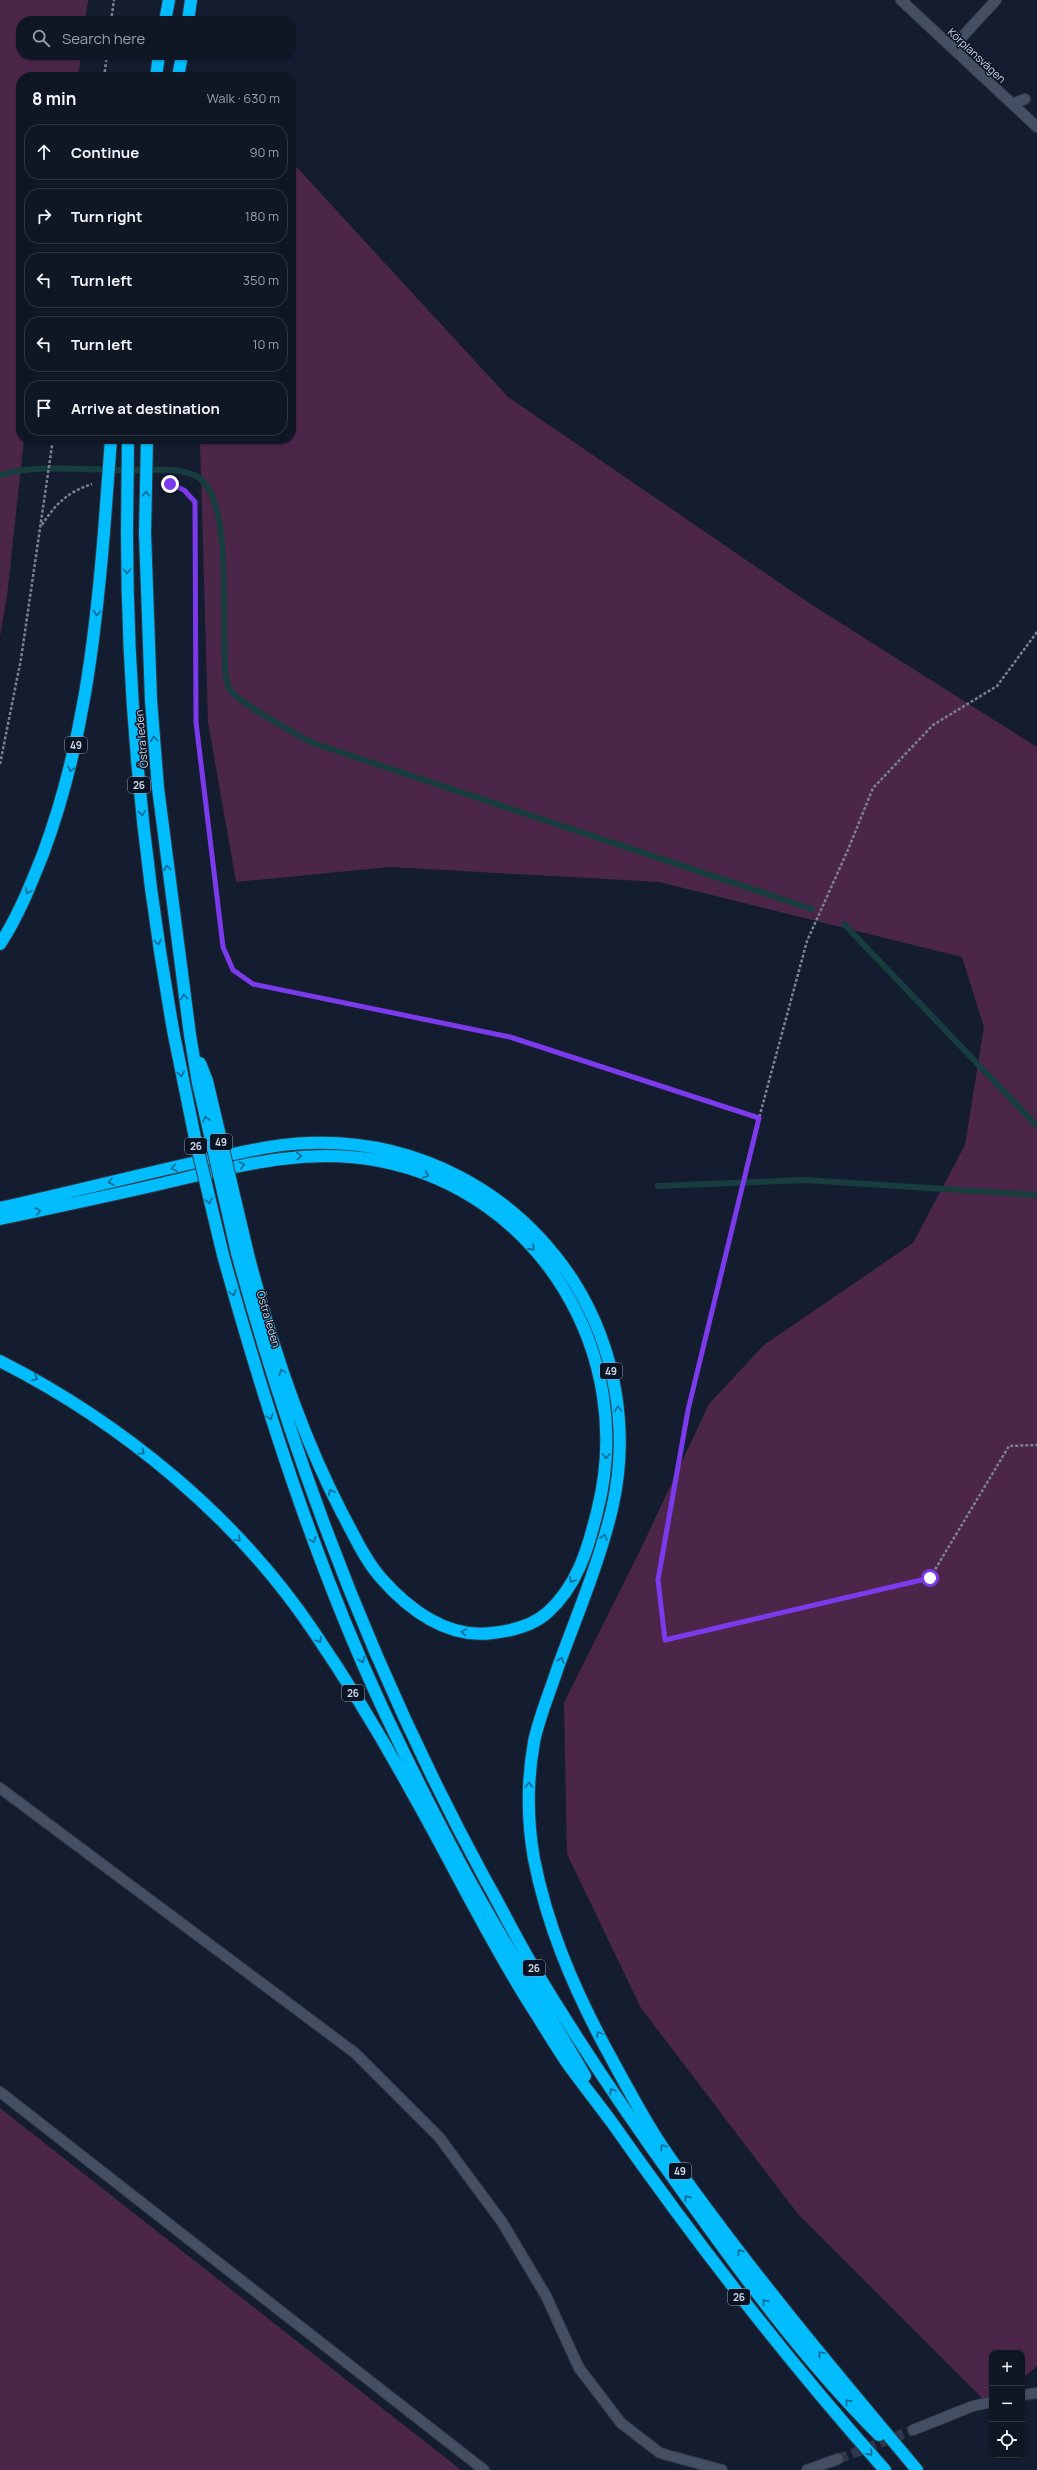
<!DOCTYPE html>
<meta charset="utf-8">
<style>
body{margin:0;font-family:Manrope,sans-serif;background:#181f2c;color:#f1f3f6}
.controls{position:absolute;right:12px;bottom:12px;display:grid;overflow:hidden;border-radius:8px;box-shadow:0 1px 3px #0004}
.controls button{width:36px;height:36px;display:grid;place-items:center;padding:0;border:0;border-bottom:1px solid #2f3541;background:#0f1624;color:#f1f3f6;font:20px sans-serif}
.stop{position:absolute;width:12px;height:12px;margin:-9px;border:3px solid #7c3aed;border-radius:50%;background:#fff}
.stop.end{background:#7c3aed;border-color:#fff;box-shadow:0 1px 4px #0008}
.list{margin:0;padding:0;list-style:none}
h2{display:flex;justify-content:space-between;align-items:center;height:52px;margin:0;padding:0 16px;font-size:17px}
h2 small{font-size:13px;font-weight:400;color:#9b9fa6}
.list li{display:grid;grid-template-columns:26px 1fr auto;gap:12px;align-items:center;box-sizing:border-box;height:56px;margin:0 8px 8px;padding:0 8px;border:1px solid #2f3541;border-radius:16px}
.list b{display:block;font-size:15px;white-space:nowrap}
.list em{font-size:13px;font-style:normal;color:#9b9fa6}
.icon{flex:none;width:22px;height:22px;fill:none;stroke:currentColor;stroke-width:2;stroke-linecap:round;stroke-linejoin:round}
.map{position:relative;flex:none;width:1037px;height:2470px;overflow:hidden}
.search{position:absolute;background:#0f1624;box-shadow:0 1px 3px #0004;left:16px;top:16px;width:280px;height:44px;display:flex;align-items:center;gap:10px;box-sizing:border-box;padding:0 14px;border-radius:16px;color:#9b9fa6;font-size:15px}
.panel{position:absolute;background:#0f1624;box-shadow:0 1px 3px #0004;left:16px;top:72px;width:280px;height:372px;border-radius:16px}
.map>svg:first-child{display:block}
.green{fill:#4b2649}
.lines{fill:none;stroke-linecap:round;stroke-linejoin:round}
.stream{stroke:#173d3f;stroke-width:6}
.minor-tunnel{stroke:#30394b;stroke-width:10;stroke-dasharray:10 5;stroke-linecap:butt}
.minor-casing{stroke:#333948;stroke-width:12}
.highway-casing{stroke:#333948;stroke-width:14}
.path{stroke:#7a8292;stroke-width:2.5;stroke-dasharray:3 2;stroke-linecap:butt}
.minor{stroke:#444f64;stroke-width:10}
.highway{stroke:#02bdfd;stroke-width:12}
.highway-bridge-casing{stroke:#333948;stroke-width:14;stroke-linecap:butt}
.highway-bridge{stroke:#02bdfd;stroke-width:12}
.oneway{stroke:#066891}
.route{stroke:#7c3aed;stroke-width:5}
.labels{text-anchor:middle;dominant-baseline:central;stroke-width:3;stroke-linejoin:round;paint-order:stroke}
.shield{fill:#0b1425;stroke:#959cab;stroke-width:1}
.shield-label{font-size:10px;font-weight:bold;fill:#d0d7e4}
.street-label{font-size:11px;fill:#d0d7e4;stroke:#0b1425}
</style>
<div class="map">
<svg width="1037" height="2470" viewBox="0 0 1037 2470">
<rect width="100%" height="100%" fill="#141d30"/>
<path class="green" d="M0,0h88l-3,21h-64v34h60l-3,22h-57v362h3l-17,157 -7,40z
M291,161l217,236 304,208 225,142v1619l-15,13v-26h-30l-1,54 -193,-193 -157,-206 -74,-154 -3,-151 74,-148 71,-151 55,-59 149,-102 52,-98 19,-118 -22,-70 -303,-75 -269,-15 -154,15 -28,-160 -8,-283h91z
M0,2108l461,362h-461z"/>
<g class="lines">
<path class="stream" d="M0,475c39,-11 83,-5 124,-5 22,1 52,-4 72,6 38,19 25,144 29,183 0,10 0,24 6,32 11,14 61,40 79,51l502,167
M844,924l193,202
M658,1186l147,-6 232,15"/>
<path class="minor-tunnel" d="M838,2459l75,-29"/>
<defs>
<path id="minor" d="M901,0l136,127
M952,48l44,-48
M1012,104l13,-5
M0,1788l355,265 84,84 63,85 44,74 33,72 42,55 39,30 62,17
M0,2092l484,378
M1022,2395l15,-2
M913,2430l60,-24 19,-4
M807,2470l31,-11"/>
<path id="highway" d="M165,21l4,-21
M188,21l3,-21
M156,77l3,-22
M178,77l4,-22
M127,532c0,170 17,337 47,503
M145,533l6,167 7,88 32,247
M0,944c18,-27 31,-60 43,-90 39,-105 52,-212 61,-322
M0,1208c67,-15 134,-32 201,-47 35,-7 71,-17 107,-18 109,-4 207,48 266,139 42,67 56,150 38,227 -13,54 -35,106 -54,158 -8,25 -19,50 -24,75 -7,39 -7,78 0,117 13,66 38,125 69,184 17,31 34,64 53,94 21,33 46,65 69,96 61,81 127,159 192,237
M0,1219c52,-11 104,-22 156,-34 75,-17 146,-39 224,-24 160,31 258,194 217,351 -9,37 -20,74 -49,100 -15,14 -37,19 -56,21 -44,6 -83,-23 -111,-55 -16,-18 -27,-43 -39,-65 -43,-83 -72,-172 -95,-263
M237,1253c60,220 139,425 248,626 16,28 30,57 46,84 46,77 95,150 147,222 62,87 126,175 201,250
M223,1255c43,154 92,307 159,452 36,76 74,153 117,225 28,49 58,95 86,144
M0,1361c122,62 237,156 314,271 36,53 70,109 101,166 39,69 73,140 116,208 13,20 25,41 39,61 14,19 29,38 43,57 85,121 174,236 272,346"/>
</defs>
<use href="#minor" class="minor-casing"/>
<use href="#highway" class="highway-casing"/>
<path class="path" d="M111,21l3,-21
M104,77l3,-22
M170,484l14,6 11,12 1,219 27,226 10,23 20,14 257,53 249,81
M42,525c13,-21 26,-33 50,-41
M1037,632l-40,54 -64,39 -60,63 -26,64 -40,89 -58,214 -61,255 -30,170 7,60 265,-62 79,-132 28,-1
M0,764l21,-105 32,-220"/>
<use href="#minor" class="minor"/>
<use href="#highway" class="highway"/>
<defs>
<path id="highway-bridge" d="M104,532l7,-93
M127,532l1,-93
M145,533l2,-94
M174,1035l21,103 28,117
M190,1035l8,48 39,170
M200,1063l7,18 40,169"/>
</defs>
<use href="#highway-bridge" class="highway-bridge-casing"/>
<use href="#highway-bridge" class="highway-bridge"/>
</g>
<defs><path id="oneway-chevron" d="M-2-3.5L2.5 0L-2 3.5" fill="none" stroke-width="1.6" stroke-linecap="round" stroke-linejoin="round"/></defs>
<g class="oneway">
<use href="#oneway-chevron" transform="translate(146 494) rotate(-89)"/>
<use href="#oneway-chevron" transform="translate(127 571) rotate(90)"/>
<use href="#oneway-chevron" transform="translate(97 613) rotate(95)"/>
<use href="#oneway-chevron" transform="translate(154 739) rotate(-95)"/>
<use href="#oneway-chevron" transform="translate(71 769) rotate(104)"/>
<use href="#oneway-chevron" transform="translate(142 813) rotate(84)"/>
<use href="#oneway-chevron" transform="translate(167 868) rotate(-96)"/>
<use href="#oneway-chevron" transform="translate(28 891) rotate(117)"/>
<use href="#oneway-chevron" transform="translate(158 942) rotate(82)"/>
<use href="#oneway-chevron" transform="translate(184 997) rotate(-98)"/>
<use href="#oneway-chevron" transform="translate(181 1074) rotate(80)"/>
<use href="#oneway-chevron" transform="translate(206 1119) rotate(-102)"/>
<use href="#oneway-chevron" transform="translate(299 1156) rotate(-4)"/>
<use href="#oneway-chevron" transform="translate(242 1165) rotate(-13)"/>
<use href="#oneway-chevron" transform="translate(174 1168) rotate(168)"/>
<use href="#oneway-chevron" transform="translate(426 1175) rotate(23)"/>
<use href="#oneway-chevron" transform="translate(111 1182) rotate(166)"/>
<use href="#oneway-chevron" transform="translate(209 1201) rotate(76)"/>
<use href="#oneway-chevron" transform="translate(38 1211) rotate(-13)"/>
<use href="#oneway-chevron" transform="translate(532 1248) rotate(48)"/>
<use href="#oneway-chevron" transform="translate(233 1293) rotate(74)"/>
<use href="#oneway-chevron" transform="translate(282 1372) rotate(-110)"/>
<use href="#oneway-chevron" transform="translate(35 1378) rotate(27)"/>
<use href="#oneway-chevron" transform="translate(618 1409) rotate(-95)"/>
<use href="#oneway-chevron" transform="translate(270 1417) rotate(72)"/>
<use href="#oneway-chevron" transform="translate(142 1452) rotate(37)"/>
<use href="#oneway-chevron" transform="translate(606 1456) rotate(92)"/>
<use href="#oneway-chevron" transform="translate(331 1492) rotate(-117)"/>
<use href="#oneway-chevron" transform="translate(604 1537) rotate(-74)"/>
<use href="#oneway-chevron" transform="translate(238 1539) rotate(47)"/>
<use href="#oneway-chevron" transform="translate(313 1540) rotate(69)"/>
<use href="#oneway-chevron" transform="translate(572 1580) rotate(122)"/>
<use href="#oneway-chevron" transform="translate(464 1632) rotate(-171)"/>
<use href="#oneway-chevron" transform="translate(319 1640) rotate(58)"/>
<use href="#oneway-chevron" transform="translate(362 1660) rotate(67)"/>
<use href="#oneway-chevron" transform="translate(561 1660) rotate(-71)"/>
<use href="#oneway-chevron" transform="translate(529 1785) rotate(-89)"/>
<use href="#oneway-chevron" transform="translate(599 2034) rotate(-118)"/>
<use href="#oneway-chevron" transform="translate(612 2091) rotate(-123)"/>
<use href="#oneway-chevron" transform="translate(663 2147) rotate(-125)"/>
<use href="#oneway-chevron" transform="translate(687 2198) rotate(-125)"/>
<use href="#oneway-chevron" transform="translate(740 2252) rotate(-127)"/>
<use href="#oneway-chevron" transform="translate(765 2302) rotate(-128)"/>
<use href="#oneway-chevron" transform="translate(821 2354) rotate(-130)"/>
<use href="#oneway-chevron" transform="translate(848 2402) rotate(-131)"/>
<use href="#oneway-chevron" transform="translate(870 2453) rotate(48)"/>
</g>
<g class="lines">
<path class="route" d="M170,484l14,6 11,12 1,220 27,225 10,23 20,14 257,53 249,81 -71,292 -30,170 7,60 265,-62"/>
</g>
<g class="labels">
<g class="shield">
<rect x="65" y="737" width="22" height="16" rx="3"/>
<rect x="128" y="777" width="22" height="16" rx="3"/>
<rect x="210" y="1134" width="22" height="16" rx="3"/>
<rect x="185" y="1138" width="22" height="16" rx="3"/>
<rect x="600" y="1363" width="22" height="16" rx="3"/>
<rect x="342" y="1685" width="22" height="16" rx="3"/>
<rect x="523" y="1960" width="22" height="16" rx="3"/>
<rect x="669" y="2163" width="22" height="16" rx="3"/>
<rect x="728" y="2289" width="22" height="16" rx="3"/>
</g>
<g class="shield-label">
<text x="76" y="745">49</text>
<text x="139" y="785">26</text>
<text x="221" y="1142">49</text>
<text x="196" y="1146">26</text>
<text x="611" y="1371">49</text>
<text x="353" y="1693">26</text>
<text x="534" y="1968">26</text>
<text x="680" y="2171">49</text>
<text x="739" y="2297">26</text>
</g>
<g class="street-label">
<text transform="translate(977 55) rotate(43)">Körplansvägen</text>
<text transform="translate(141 739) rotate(-95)">Östra leden</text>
<text transform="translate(269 1319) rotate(74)">Östra leden</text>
</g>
</g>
</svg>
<div class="controls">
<button>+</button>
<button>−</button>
<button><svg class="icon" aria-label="locate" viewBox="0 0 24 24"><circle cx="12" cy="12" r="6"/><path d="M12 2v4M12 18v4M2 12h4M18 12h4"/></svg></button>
</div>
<div class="stop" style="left:930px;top:1578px"></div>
<div class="stop end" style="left:170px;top:484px"></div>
<div class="search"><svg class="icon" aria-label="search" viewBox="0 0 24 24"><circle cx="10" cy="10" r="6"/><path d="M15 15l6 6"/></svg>Search here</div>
<section class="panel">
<h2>8 min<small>Walk · 630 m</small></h2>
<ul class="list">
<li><svg class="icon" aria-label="ahead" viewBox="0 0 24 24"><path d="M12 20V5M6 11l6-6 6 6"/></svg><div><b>Continue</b></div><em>90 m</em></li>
<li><svg class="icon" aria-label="right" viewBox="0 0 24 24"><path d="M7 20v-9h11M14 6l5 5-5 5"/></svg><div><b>Turn right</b></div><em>180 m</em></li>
<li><svg class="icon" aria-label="left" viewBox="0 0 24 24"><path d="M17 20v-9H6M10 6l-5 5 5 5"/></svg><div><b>Turn left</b></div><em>350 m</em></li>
<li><svg class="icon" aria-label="left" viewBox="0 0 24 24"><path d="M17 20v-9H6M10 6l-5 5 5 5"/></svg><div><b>Turn left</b></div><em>10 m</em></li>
<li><svg class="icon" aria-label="arrive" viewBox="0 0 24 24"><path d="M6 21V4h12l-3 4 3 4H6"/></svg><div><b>Arrive at destination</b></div></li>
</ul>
</section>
</div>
